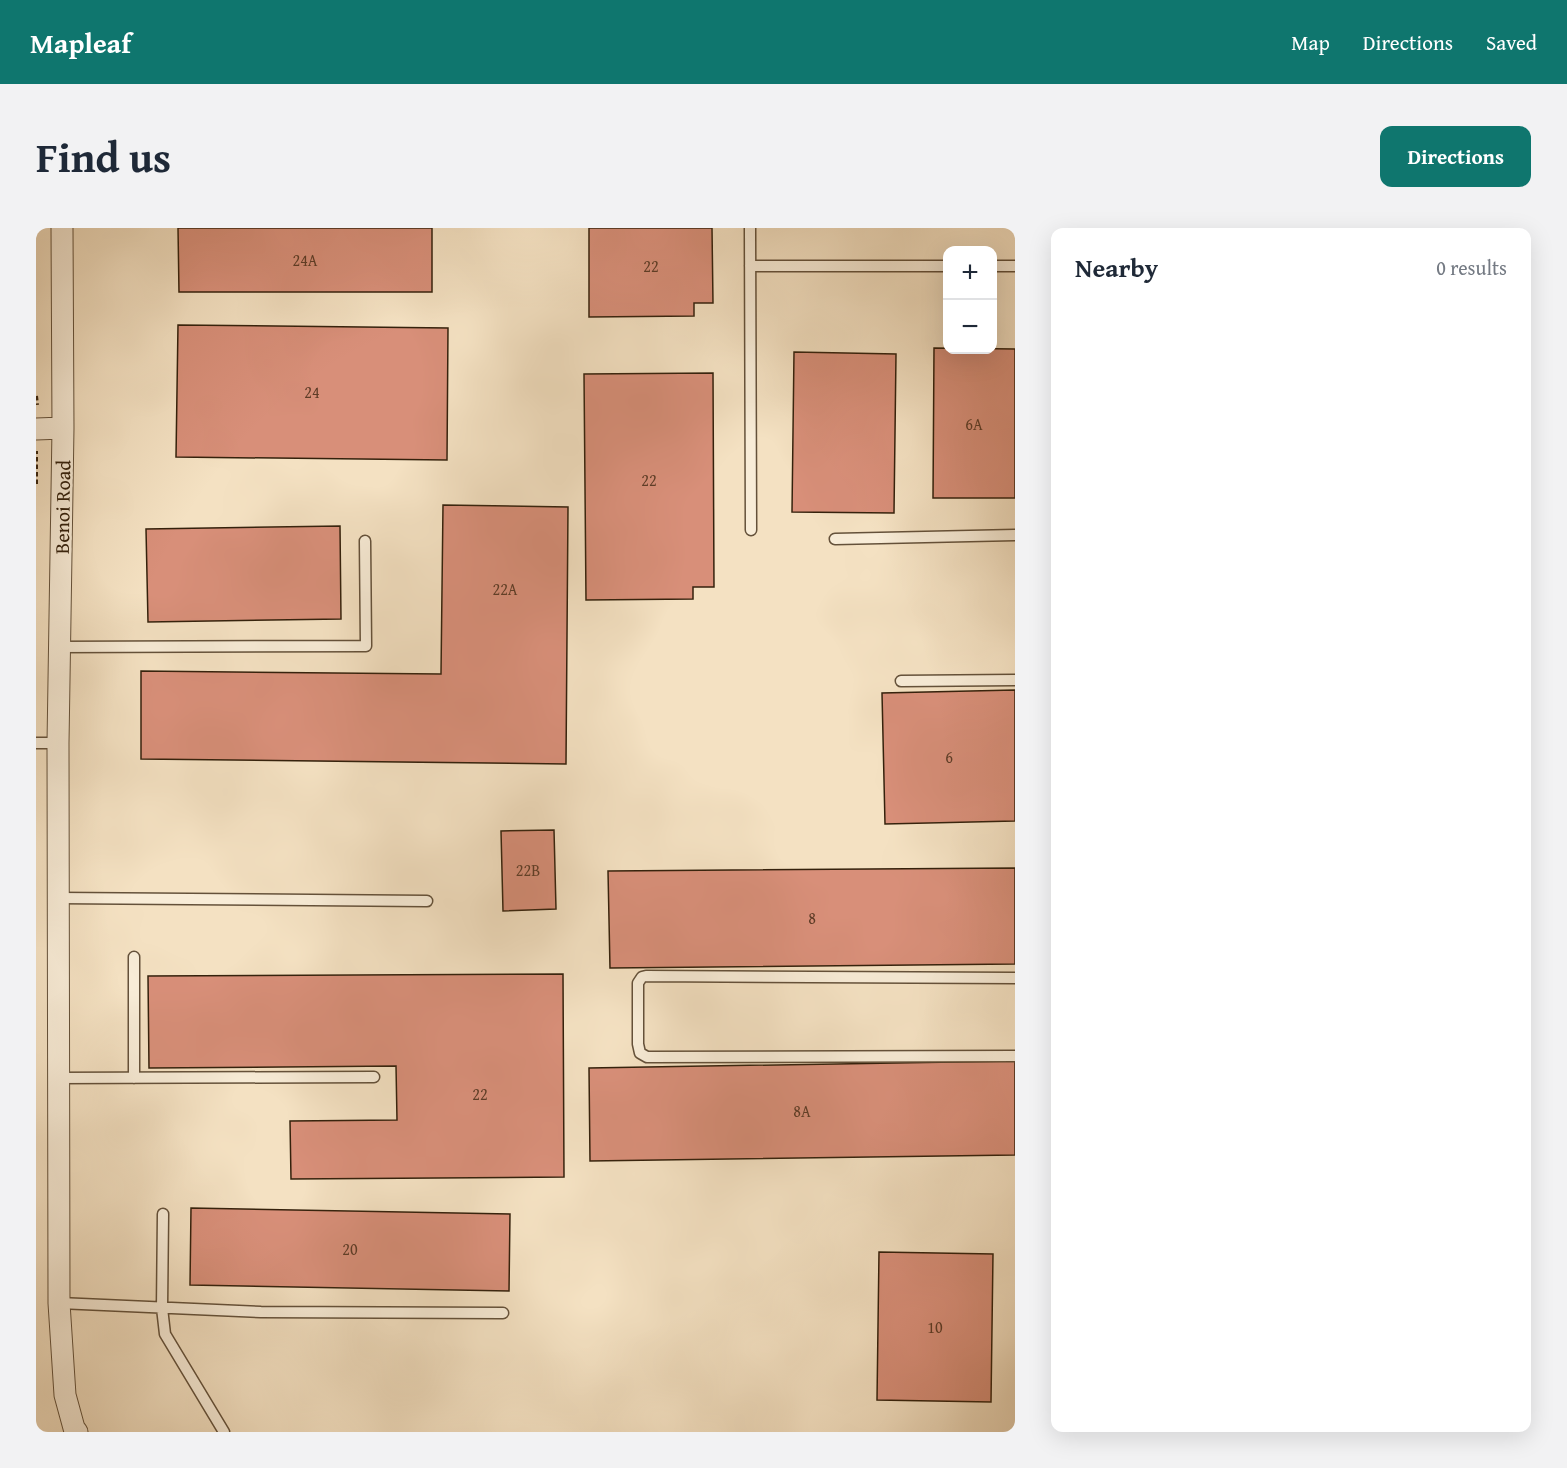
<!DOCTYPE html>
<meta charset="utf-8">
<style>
body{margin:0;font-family:"Gentium Book Plus",serif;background:#f2f2f3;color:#1f2937}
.controls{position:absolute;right:18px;top:18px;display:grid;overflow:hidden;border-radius:12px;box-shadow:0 6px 24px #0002}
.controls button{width:54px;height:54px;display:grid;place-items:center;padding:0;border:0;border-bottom:2px solid #e0e1e3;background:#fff;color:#1f2937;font:30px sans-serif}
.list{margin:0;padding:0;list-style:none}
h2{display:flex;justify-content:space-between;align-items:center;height:78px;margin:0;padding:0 24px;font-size:26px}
h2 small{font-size:20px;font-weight:400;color:#747a83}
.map{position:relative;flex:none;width:979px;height:1204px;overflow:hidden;border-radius:12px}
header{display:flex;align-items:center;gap:36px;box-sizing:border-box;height:84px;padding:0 30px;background:#0f766e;color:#fff}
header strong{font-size:28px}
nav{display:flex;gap:33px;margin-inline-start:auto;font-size:21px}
.intro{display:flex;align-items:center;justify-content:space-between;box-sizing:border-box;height:144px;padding:0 36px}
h1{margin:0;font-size:42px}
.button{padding:15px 27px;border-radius:12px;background:#0f766e;color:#fff;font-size:21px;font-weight:700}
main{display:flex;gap:36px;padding:0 36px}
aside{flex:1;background:#fff;border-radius:12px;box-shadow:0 6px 24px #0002}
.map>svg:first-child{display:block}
.building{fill:#d88f79;stroke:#34210c;stroke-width:1.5}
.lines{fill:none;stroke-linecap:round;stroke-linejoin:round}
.service-casing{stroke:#64513a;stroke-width:13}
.minor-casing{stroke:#64513a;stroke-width:23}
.path{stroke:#34210c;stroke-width:4;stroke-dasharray:4.5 3;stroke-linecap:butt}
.service{stroke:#f8ecd7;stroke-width:10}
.minor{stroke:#f8ecd7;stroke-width:21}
.labels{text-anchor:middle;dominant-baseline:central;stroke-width:4.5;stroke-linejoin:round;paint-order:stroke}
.number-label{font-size:16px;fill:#5d3c27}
.street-label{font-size:20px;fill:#34210c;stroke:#f8ecd7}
</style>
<header>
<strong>Mapleaf</strong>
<nav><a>Map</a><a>Directions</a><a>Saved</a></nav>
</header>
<div class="intro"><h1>Find us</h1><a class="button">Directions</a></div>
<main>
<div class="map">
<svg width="979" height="1204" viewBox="0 0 979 1204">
<rect width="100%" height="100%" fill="#f4e1c2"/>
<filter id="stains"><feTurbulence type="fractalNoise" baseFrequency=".00333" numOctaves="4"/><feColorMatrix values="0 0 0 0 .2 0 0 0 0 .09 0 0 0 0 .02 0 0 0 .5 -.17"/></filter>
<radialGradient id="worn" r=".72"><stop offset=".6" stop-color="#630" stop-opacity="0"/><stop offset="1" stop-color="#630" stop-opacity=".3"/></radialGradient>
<path class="building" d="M142,0h254v64h-253z
M553,0h123l1,75h-19v13l-105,1z
M142,97l270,3 -1,132 -271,-3z
M898,120l81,1v149h-82z
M758,124l102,2 -2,159 -102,-1z
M677,145l1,214h-21v12l-107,1 -2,-226z
M407,277l125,2 -2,257 -425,-5v-88l300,3z
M304,298l1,93 -193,3 -2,-93z
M979,462v131l-130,3 -3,-131z
M518,602l2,79 -53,2 -2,-80z
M979,640v96l-405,4 -2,-97z
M527,746l1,203 -273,2 -1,-58 107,-1 -1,-54 -247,2 -1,-92z
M979,833v94l-425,6 -1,-93z
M155,980l319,6 -1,77 -319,-6z
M843,1024l114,2 -2,148 -114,-2z"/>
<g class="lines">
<defs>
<path id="service" d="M714,0l1,302
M714,38h198
M957,38h22
M799,311l180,-4
M23,419l307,-1 -1,-105
M865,453l114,-1
M0,515h22
M21,670l370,3
M98,729v121
M979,750l-369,-2 -4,1 -4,6v61l2,9 7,4 368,-1
M21,850l317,-1
M127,986l-1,94 3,26 59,98
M23,1075l202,9 242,1"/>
<path id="minor" d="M26,0l1,200 -5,315 1,560 6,92 9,33 3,4
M0,201l27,-1"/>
</defs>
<use href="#service" class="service-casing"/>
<use href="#minor" class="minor-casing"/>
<path class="path" d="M0,168l1,9
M0,256v-33"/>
<use href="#service" class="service"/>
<use href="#minor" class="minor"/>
</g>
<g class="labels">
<g class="number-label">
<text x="269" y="32">24A</text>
<text x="615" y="38">22</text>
<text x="276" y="164">24</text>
<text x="938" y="196">6A</text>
<text x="613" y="252">22</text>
<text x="469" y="361">22A</text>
<text x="913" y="529">6</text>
<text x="492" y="642">22B</text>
<text x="776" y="690">8</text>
<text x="444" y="866">22</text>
<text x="766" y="883">8A</text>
<text x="314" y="1021">20</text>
<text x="899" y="1099">10</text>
</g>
<g class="street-label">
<text transform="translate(26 279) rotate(-89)">Benoi Road</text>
</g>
</g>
<rect width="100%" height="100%" filter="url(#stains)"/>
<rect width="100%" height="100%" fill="url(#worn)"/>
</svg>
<div class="controls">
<button>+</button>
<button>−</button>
</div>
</div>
<aside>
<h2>Nearby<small>0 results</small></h2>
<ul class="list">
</ul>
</aside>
</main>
